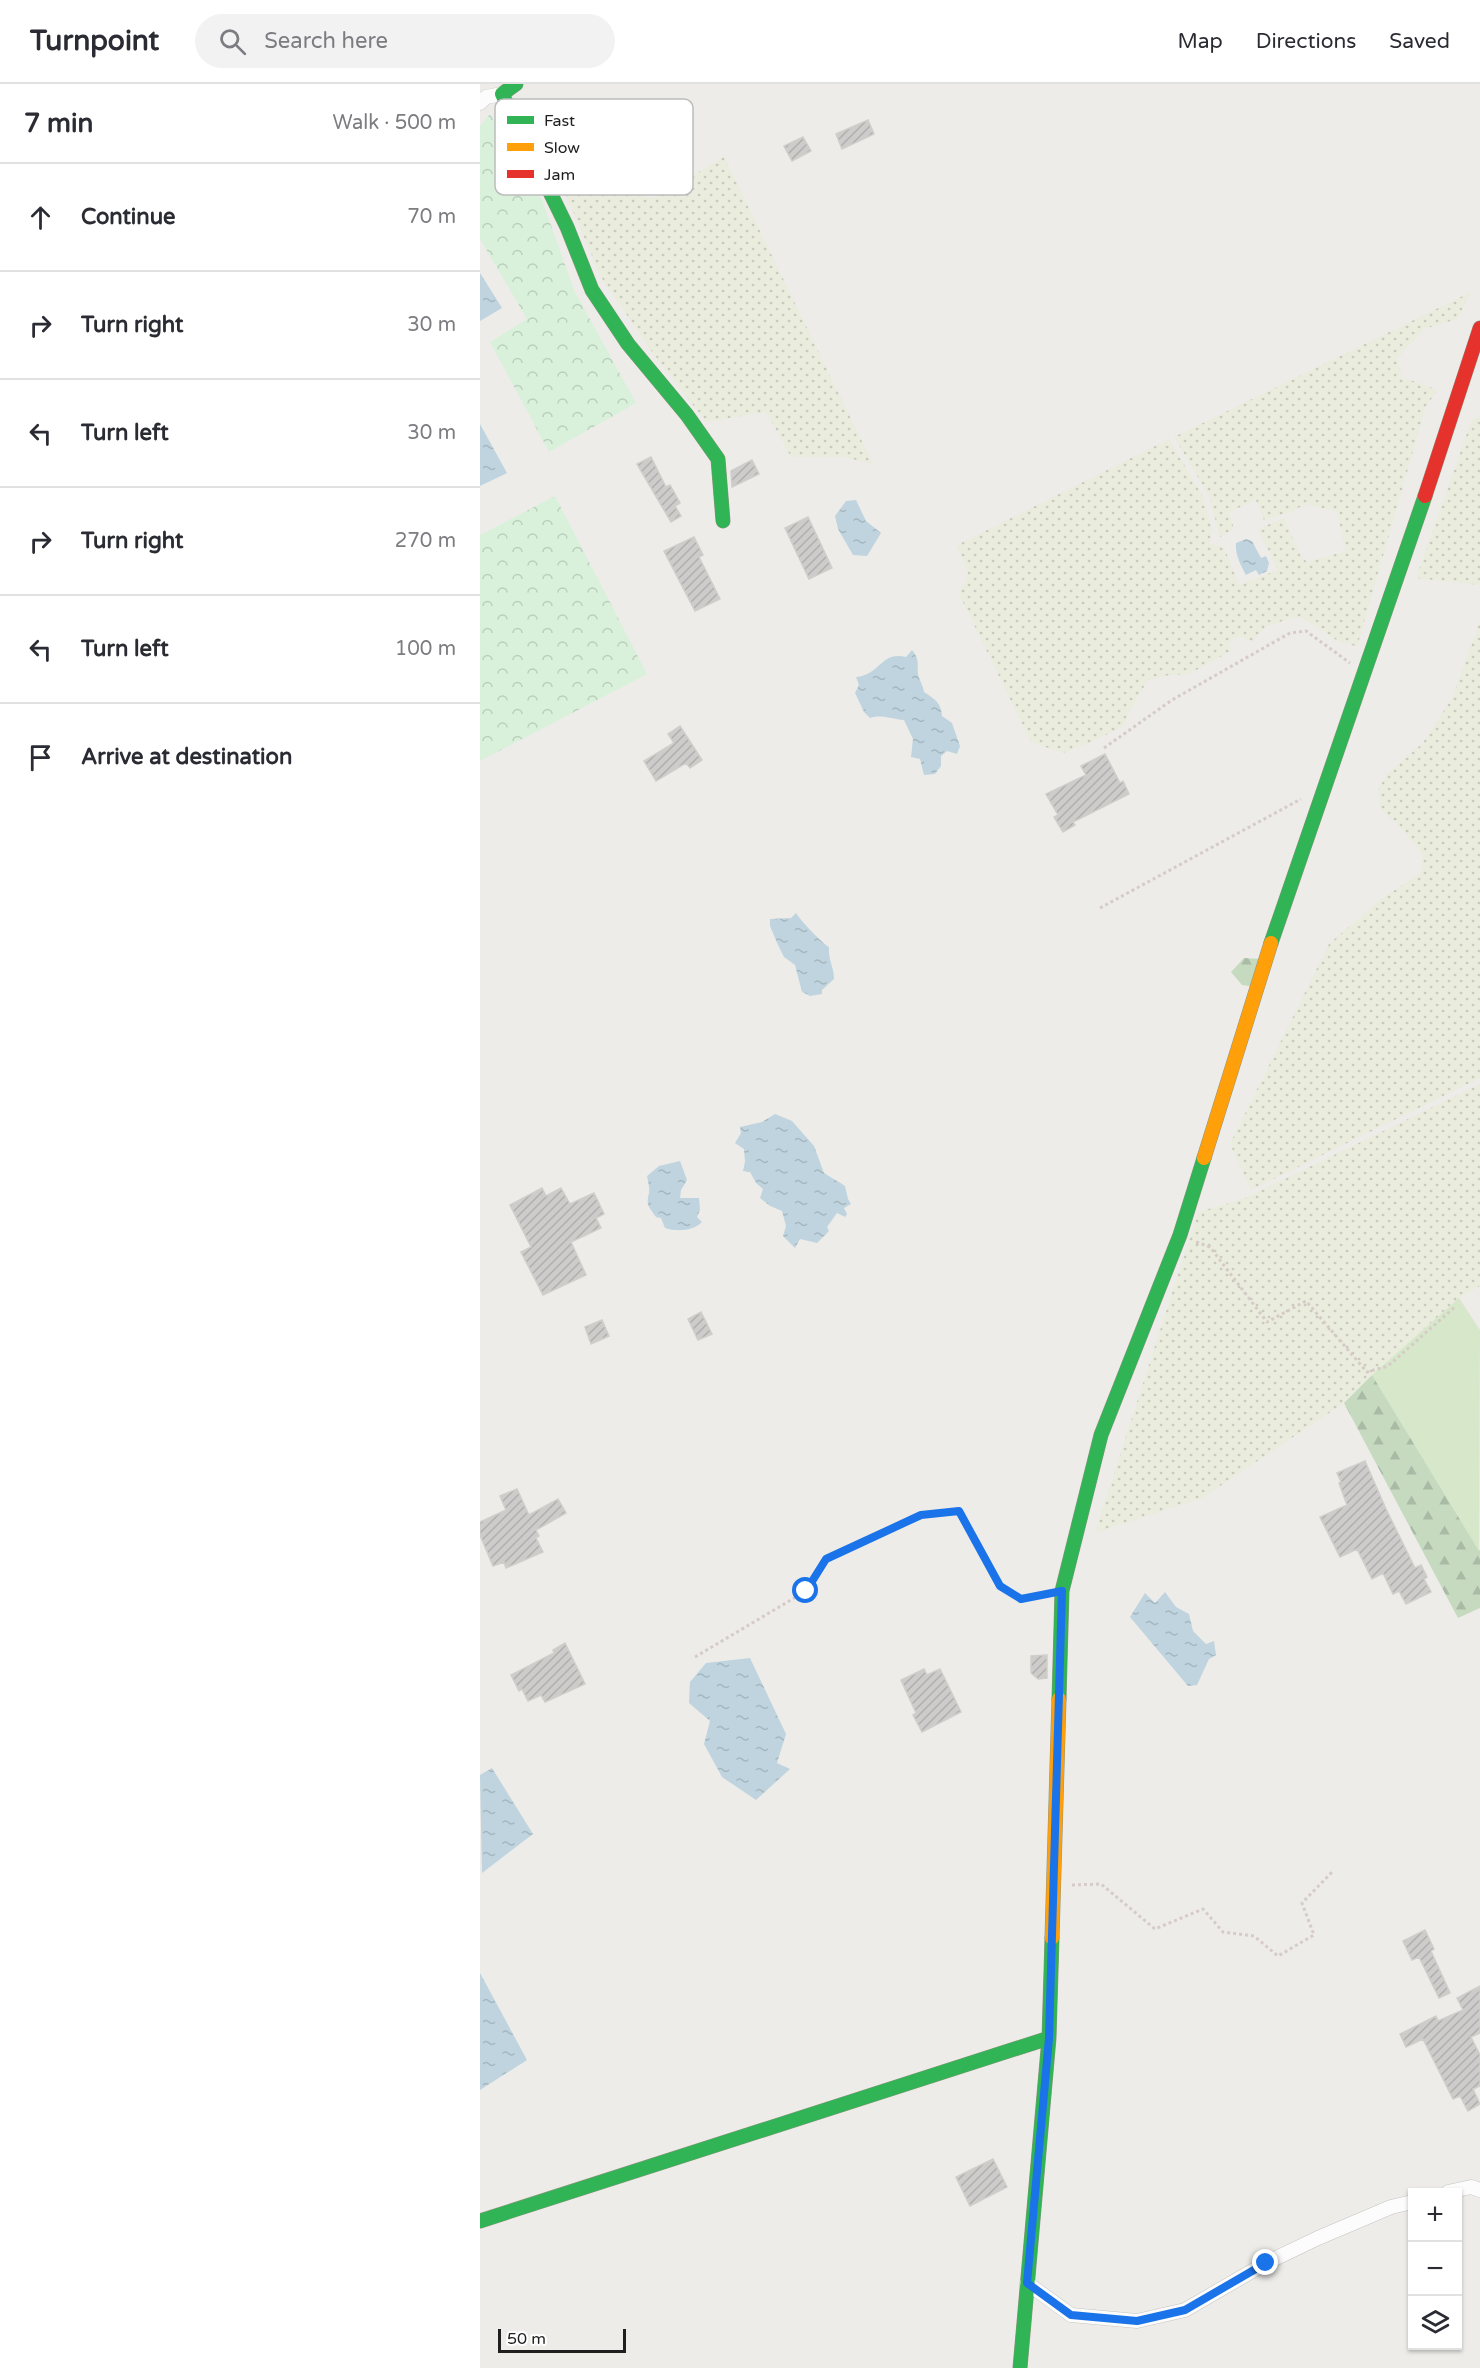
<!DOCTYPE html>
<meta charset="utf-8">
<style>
body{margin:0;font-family:"Varela Round",sans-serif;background:#f2f2f3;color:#2b2b33}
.controls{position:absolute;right:18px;bottom:18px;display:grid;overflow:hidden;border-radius:0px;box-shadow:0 2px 4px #0004}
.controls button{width:54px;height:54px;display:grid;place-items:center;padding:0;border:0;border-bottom:2px solid #e1e1e2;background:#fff;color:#2b2b33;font:30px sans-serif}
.scale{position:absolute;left:18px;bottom:15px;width:128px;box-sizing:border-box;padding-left:6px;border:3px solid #1f1f1f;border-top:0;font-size:16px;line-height:21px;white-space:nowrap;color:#1f1f1f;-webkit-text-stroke:4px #fff;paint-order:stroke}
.stop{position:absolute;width:18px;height:18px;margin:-14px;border:4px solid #1a73e8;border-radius:50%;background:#fff}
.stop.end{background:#1a73e8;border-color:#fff;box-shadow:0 2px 6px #0008}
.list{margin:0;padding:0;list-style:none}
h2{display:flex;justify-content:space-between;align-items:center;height:78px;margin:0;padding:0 24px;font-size:26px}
h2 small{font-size:20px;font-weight:400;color:#7c7c81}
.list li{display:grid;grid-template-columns:39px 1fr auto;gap:18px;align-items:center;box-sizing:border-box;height:108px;padding:0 24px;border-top:2px solid #e1e1e2}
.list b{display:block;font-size:22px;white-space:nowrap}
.list em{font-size:20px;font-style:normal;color:#7c7c81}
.icon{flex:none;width:33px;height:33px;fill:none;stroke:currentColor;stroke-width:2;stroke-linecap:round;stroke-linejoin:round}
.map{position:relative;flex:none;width:1000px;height:2284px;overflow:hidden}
header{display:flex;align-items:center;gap:36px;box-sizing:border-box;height:84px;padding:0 30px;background:#fff;border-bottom:2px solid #e1e1e2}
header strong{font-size:28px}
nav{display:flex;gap:33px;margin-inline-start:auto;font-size:21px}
.search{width:420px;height:54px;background:#f2f2f3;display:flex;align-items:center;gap:15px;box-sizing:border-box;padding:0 21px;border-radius:33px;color:#7c7c81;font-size:22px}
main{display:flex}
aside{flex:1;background:#fff}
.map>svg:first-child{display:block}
.farmland{fill:url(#farmland-dots)}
.grass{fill:#d7e8ca}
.forest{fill:url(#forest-firs)}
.park{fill:url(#park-crowns)}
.water{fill:url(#water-ripples)}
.building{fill:url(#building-hatch);stroke:#d0ceca;stroke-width:1.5}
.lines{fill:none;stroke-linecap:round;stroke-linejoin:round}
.street-casing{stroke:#c4c4c2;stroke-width:15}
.fast-casing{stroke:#929682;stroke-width:15}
.slow-casing{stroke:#929682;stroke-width:15}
.jam-casing{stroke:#929682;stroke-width:15}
.path{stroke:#d6cbc8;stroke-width:3;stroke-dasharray:3 3;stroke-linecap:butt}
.street{stroke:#fcfcfc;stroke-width:14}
.fast{stroke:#30b455;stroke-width:14}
.slow{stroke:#ff9f0a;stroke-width:14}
.jam{stroke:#e5322d;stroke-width:14}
.route{stroke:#1a73e8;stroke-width:8}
.key{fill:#fff;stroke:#bcbcbc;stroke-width:1.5}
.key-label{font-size:16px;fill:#1f1f1f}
</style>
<header>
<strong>Turnpoint</strong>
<div class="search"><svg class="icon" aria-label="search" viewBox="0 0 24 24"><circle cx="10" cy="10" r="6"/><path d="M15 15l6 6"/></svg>Search here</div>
<nav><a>Map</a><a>Directions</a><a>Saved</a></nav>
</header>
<main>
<aside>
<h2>7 min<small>Walk · 500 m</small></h2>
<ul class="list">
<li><svg class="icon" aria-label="ahead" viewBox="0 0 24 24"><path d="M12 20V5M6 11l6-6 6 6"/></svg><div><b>Continue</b></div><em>70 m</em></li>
<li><svg class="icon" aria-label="right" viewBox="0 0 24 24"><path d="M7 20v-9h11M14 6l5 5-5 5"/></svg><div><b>Turn right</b></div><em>30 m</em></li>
<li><svg class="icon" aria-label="left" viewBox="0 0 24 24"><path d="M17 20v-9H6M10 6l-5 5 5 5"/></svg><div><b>Turn left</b></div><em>30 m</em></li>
<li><svg class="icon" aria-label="right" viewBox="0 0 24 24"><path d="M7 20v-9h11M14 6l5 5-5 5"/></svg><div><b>Turn right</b></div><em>270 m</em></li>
<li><svg class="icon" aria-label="left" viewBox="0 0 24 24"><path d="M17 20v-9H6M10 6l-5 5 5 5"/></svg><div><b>Turn left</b></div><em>100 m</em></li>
<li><svg class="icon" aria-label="arrive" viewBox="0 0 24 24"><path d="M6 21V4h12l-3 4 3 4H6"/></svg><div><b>Arrive at destination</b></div></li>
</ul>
</aside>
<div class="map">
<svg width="1000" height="2284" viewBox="0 0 1000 2284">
<defs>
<pattern id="farmland-dots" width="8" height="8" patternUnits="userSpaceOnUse" patternTransform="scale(1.5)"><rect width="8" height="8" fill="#eaecdd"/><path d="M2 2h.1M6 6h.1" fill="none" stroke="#c8cabd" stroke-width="1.8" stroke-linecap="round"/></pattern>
<pattern id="forest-firs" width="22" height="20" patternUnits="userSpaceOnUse" patternTransform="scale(1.5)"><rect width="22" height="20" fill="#c6dac0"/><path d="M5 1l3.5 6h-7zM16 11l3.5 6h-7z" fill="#aabba5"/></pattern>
<pattern id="park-crowns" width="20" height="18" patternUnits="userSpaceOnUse" patternTransform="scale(1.5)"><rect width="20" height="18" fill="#d9f1db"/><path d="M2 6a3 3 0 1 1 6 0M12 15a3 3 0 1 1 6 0" fill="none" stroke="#bacebc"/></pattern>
<pattern id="water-ripples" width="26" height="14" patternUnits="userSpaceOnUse" patternTransform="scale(1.5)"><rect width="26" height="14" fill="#bfd4de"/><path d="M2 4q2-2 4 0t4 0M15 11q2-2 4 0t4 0" fill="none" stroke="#a4b6be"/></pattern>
<pattern id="building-hatch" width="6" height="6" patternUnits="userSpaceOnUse" patternTransform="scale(1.5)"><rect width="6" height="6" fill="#ceccca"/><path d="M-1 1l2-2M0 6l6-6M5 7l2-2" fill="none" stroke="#b0afad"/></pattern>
</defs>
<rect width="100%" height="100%" fill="#edece9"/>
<path class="farmland" d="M244,73l149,307 -29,-7h-53l-25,-45 -60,10 -56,-73 -49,-72 -40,-94 93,15z
M991,208l-14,27 -33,10 -27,30 5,18 36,13 -12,16 -69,241 -10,-4h-6l-40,-26 -10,1 -26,9 -13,15 -10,-5h-8l-5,7 2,7 -42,23 -20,1 -21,5 -21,35 -3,11 -30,15 -31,12 -32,-11 -72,-148 9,-19 -11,-30 212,-106 33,56 9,31 -1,18 14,3 15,38 39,-15 -20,-41 26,-11 16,37 7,7 39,-11 -9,-39 -31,-8 -16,8 -26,8 -8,-20 -27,12 5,17 -14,8 -11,-41 -35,-59z
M1000,332v169l-64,-7 56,-159z
M1000,537v457l-229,112 -21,-46 99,-200 52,-45 39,-25 3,-19 -23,-28 -20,-18 -2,-20 10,-16 34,-29 30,-46z
M1000,1000v202l-21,12 -87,77 -28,28 -142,95 -107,35 103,-321 45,-13z"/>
<path class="grass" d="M979,1214l21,32 -1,222 -107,-177z"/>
<path class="forest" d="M764,874l17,1 -5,28 -14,-2 -11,-13z
M892,1291l107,176 1,-2v59l-22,10 -114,-215z"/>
<path class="park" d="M10,30l52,86 32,90 62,113 -87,49 -59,-110 37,-23 -47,-80v-113z
M75,412l92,178 -167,87v-226z"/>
<path class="water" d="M0,189l22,35 -22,13z
M0,340l27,49 -27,13z
M376,416l10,21 15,12 -14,23 -14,-1 -15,-26 -3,-13 11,-15z
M766,455l6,2 9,17 5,-2 3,7 -2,8 -8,4 -3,-5 -10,5c-6,-11 -11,-21 -10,-32z
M432,566c10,12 3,16 7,28 2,5 4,8 5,14 11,7 17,11 18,24l10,7 8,23 -3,8 -10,-3 -6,5v10l-6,8 -11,1 -4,-16 -9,-2 2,-18 -9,-19c-13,-1 -22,-6 -34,-2l-6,-6 -9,-19 4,-8 -3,-8c25,-2 24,-26 50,-20z
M316,829c4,7 27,31 33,34 -1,13 5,20 5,32l-12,11v4l-12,2 -8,-4 -7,-27 -11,-8 -6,-12 -8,-19v-7l21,-1z
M295,1030l17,7 22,25 10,27 21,13 3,13 3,5 -7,4 3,6 -2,3 -8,-4 -10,14 2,4 -12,12 -17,-4 -5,9 -12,-12 3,-10 -4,-15 -12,-5 -10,-8 3,-9 -7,-6 -6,-11 -7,-1 2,-9 -1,-13 -9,-6 6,-10 -1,-6 22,-5z
M200,1077l7,19 -6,10 -1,8h19l1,12 -3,7 5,5c-9,9 -25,10 -37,6l-4,-10 -5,-1c-8,-12 -10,-11 -7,-24 1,-5 -1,-11 -2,-17l12,-10z
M685,1508l11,15 13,7 4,17 13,13 8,-3 2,14 -7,4 -12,26 -9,1 -58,-69 15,-24 10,10z
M270,1574l36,76 -9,29 13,6 -34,31 -34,-23 -18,-33 6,-23 -21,-18 1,-21 16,-19z
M12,1684l41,66 -51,39 -2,-98z
M0,1889l47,87 -47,30z"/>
<path class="building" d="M388,36l6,14 -32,15 -6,-15z
M323,53l8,14 -19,10 -8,-15z
M171,373l15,30 4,-2 10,18 -5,3 6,10 -10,6 -34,-58z
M272,376l7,14 -27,13 -1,-16z
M328,433l24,51 -23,11 -24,-51z
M214,453l9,18 -4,2 21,42 -25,12 -31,-60z
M200,642l22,34 -12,8 -4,-5 -30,18 -12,-20 30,-18 -6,-9z
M625,670l15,29 3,-2 6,13 -56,28 2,3 -12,7 -9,-15 4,-2 -12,-21 40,-19 -5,-9z
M62,1104l4,8 15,-8 9,16 24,-11 10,21 -8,4 5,10 -30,14 15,33 -43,20 -22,-43 10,-5 -21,-42z
M221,1228l11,22 -14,6 -10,-21z
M122,1236l7,16 -18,8 -6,-17z
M885,1377l21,48 29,59 6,-3 6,12 -3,2 7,13 -25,12 -7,-13 -6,3 -10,-21 -11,6 -15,-30 -17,8 -20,-40 27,-12 -8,-22 2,-1 -4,-9z
M37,1405l12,26 29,-16 8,14 -30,17 3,6 -3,2 7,14 -37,16 -2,-6 -11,4 -13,-31v-13l26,-12 -6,-14z
M85,1559l20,41 -40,18 -4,-7 -13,6 -6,-12 -3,2 -8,-16 43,-22 -1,-3z
M567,1571v23l-9,1 -7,-6v-17z
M444,1585l3,6 13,-6 21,43 -39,20 -9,-17 3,-2 -15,-33z
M945,1846l9,19 -3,2 19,42 -11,5 -20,-41 -7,3 -9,-19z
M1000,1902v47l-9,4 9,18v31l-7,3 7,15 -12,7 -8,-15 -7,3 -30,-60 -17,8 -6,-13 36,-18 2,5 25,-11 -6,-12z
M513,2075l14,28 -37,19 -14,-29z"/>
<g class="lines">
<defs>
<path id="street" d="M0,19l6,-6 16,-3
M968,2108l23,-5 9,3
M547,2199l44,32 66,6 48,-11 81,-47 52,-25 73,-31 21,-5"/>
<path id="fast" d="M36,0l-14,10 65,133 25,63 36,54 59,71 31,44 5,62
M791,859l154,-447
M579,1615l3,-108 39,-156 79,-200 24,-77
M0,2137l569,-183
M540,2284l29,-330 3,-100"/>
<path id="slow" d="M724,1074l67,-215
M572,1854l7,-239"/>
<path id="jam" d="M945,412l55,-168"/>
</defs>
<use href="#street" class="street-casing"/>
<use href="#fast" class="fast-casing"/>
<use href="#slow" class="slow-casing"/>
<use href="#jam" class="jam-casing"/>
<path class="path" d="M624,664l68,-48 118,-67 16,-2 44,32
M620,824l201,-109
M716,1158l14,5 57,75 39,-21 61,71 21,-6 68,-60
M215,1573l111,-66 20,-32 95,-44 38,-4 41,75 21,13 24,-4
M592,1801l29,-1 54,45 48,-20 20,23 31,4 24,20 36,-21 -12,-32 31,-32"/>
<use href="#street" class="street"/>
<use href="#fast" class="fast"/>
<use href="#slow" class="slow"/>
<use href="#jam" class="jam"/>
</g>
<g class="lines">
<path class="route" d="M326,1507l20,-32 95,-44 38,-4 41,75 21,13 41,-8 -13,447 -22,245 44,32 66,6 48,-11 81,-47"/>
</g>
<rect x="15" y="15" width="198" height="96" rx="9" class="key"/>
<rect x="27" y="32" width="27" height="8" fill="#30b455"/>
<rect x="27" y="59" width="27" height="8" fill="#ff9f0a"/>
<rect x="27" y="86" width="27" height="8" fill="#e5322d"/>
<g class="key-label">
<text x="64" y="42">Fast</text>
<text x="64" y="69">Slow</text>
<text x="64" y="96">Jam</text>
</g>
</svg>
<div class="controls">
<button>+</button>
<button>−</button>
<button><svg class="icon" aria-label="layers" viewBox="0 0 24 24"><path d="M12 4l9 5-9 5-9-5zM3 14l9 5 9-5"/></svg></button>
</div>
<div class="scale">50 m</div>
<div class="stop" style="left:326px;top:1507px"></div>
<div class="stop end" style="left:786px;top:2179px"></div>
</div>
</main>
